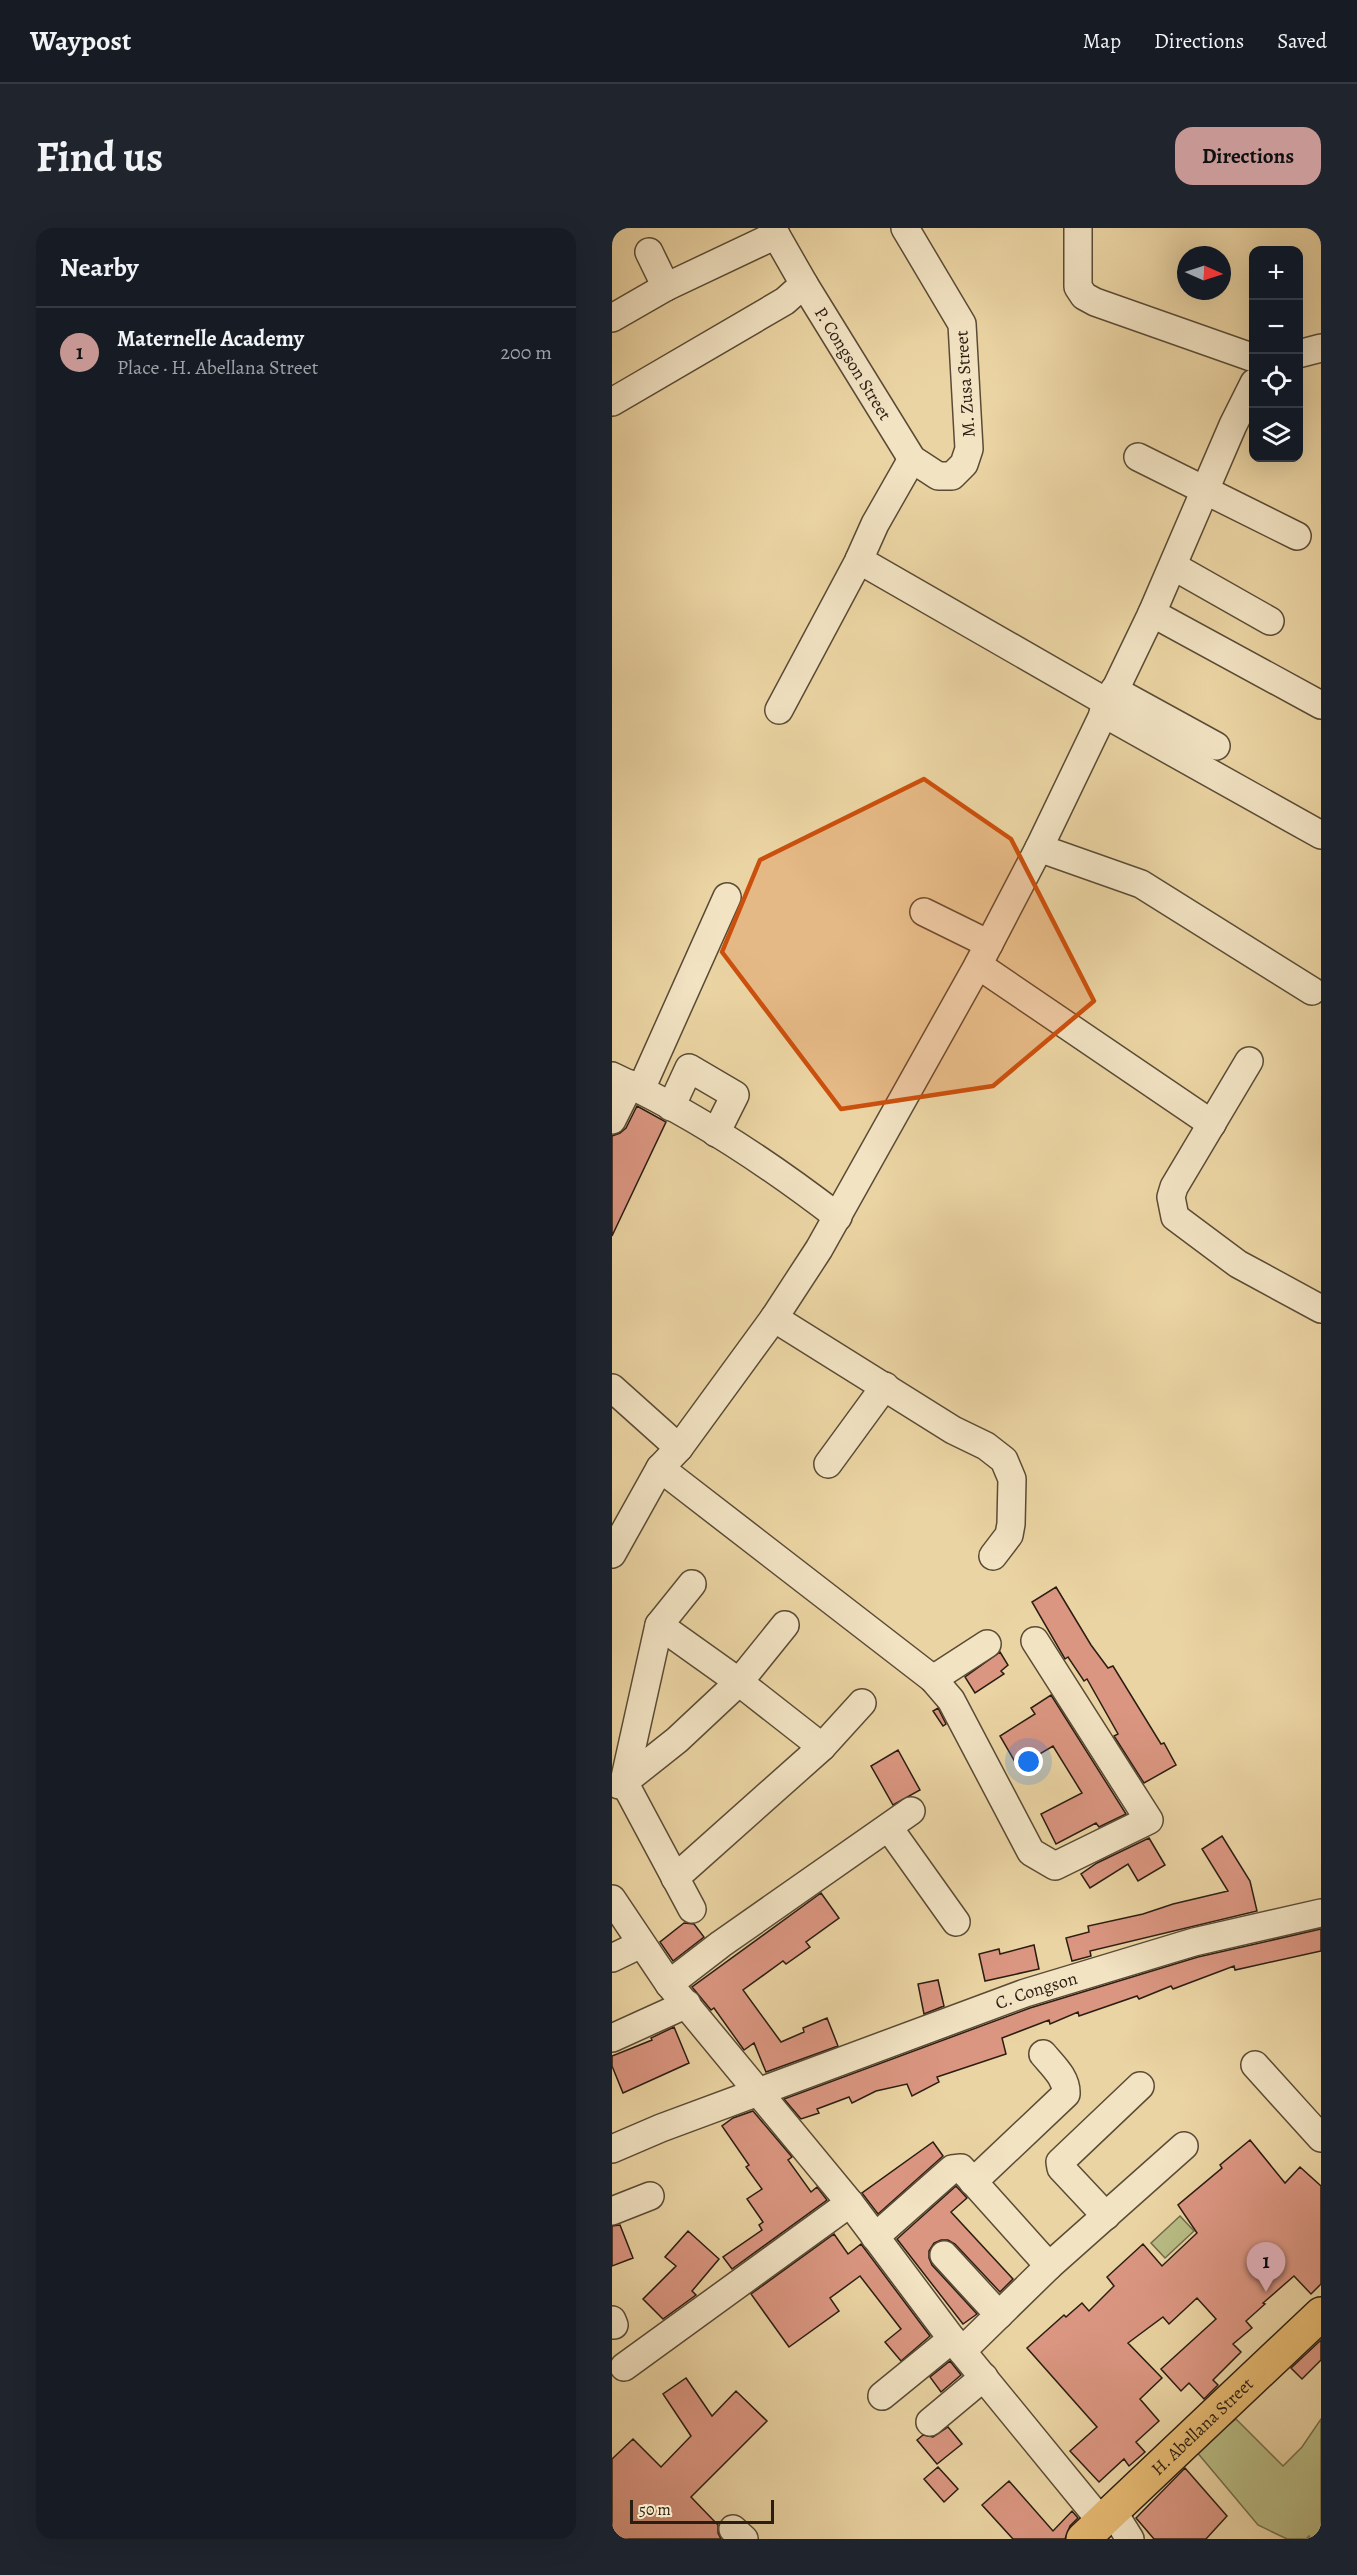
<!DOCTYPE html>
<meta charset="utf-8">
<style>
body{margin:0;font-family:Alegreya,serif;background:#20242c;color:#f1f3f6}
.controls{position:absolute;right:18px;top:18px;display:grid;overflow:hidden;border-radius:12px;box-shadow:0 6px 24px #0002}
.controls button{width:54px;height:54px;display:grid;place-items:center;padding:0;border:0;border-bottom:2px solid #363941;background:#171b24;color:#f1f3f6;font:30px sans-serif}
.compass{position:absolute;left:565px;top:18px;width:54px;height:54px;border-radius:50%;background:#171b24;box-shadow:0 6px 24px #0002;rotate:93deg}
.scale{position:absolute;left:18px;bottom:15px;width:144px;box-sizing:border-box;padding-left:6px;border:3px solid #2a1d12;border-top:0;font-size:16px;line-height:21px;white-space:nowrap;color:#2a1d12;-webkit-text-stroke:4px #f2e3c3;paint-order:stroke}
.you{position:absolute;left:417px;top:1534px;width:21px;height:21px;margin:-15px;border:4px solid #fff;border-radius:50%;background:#1a73e8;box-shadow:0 0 0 9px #1a73e833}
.badge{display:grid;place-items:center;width:39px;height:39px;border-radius:50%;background:#c59692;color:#111;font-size:20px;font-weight:700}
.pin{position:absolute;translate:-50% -50px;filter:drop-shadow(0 2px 3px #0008)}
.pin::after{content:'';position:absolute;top:32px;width:21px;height:18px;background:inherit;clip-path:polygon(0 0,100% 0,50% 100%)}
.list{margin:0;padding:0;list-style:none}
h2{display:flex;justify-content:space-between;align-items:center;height:78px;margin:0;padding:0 24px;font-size:26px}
h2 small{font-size:20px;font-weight:400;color:#9ea1a6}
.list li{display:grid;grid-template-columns:39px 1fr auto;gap:18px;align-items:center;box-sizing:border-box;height:90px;padding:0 24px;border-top:2px solid #363941}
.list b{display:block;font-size:22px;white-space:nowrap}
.list p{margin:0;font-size:20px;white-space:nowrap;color:#9ea1a6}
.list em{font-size:20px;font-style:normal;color:#9ea1a6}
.icon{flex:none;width:33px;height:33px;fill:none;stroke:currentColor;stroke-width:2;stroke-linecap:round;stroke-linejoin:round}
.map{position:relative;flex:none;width:709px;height:2311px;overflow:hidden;border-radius:18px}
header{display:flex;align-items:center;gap:36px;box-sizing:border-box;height:84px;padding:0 30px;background:#171b24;border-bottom:2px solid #363941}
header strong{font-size:28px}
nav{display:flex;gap:33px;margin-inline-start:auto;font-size:21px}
.intro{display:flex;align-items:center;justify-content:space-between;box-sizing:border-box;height:144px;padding:0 36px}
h1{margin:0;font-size:42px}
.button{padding:15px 27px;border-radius:18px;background:#c59692;color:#111;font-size:21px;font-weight:700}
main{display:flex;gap:36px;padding:0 36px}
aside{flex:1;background:#171b24;border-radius:18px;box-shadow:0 6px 24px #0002}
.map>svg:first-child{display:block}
.green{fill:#b8bc84;stroke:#716c4b;stroke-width:1.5}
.building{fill:#db9681;stroke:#2a1d12;stroke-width:1.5}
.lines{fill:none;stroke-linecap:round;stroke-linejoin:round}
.minor-casing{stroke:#5a4b36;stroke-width:30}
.major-casing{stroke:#2a1d12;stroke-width:36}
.minor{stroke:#f2e3c3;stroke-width:27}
.major{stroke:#e6ba72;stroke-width:33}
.marked{fill:#cc500d;fill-opacity:0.2;stroke:#cc500d;stroke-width:4.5;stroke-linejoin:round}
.labels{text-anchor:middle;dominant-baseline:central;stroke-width:5;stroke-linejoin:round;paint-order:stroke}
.street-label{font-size:18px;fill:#2a1d12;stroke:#f2e3c3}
</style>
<header>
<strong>Waypost</strong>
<nav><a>Map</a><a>Directions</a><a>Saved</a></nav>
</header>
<div class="intro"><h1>Find us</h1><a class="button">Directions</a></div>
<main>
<aside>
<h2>Nearby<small></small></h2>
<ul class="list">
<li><span class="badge">1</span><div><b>Maternelle Academy</b><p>Place · H. Abellana Street</p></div><em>200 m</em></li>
</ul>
</aside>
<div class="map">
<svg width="709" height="2311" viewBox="0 0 709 2311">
<rect width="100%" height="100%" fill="#ebd4a3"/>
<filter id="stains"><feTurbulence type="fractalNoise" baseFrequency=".00333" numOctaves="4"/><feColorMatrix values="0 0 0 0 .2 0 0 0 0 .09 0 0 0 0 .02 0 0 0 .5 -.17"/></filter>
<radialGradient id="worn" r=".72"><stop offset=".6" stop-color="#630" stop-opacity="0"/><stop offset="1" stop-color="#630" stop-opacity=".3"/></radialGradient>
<path class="green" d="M568,1988l14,15 -29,27 -14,-15z
M624,2191l47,47 19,-19 19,-28v120h-10l-2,-3 -3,3h-19l-29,-14 -62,-74z"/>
<path class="building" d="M25,878l29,16 -54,114v-100l8,-3 6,-5z
M444,1359l35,58 17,23 5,-2 48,78 3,-1 12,22 -32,18 -30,-47 4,-2 -31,-55 -3,2 -16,-24 -3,2 -33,-57z
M388,1424l8,13 -7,6 3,3 -29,19 -10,-16z
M439,1467l75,119 -27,13 -3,-4 -40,21 -15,-30 41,-21 -29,-47 -35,21 -18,-31 35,-22 -4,-6z
M326,1480l8,16 -3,2 -10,-15z
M286,1522l22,40 -27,15 -22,-39z
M610,1608l28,45 7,30 -167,40 1,5 -19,5 -6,-23 23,-6 -1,-6 55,-12 30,-10 55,-13 -26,-42z
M537,1610l16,27 -27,16 -10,-17 -38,24 -9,-14 16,-11z
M209,1665l18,25 -33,24 4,5 -24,17 -3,-3 -40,29 38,52 23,-10 -1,-4 24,-10 11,28 -72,26 -12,-29 -10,7 -30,-42 -3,2 -19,-23z
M72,1695l10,1 10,13 -31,24 -13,-19z
M709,1701v22l-86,19 -1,-4 -61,23 -2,-3 -32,13 -2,-3 -58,20 -1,-4 -28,12 -1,-4 -47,18 4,16 -69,23 2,5 -27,14 -5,-12 -31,7 -24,12 -3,-6 -32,12 2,4 -18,6 -17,-20 246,-91 168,-51z
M422,1717l5,24 -54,12 -6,-27 20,-5 1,5z
M326,1752l6,26 -20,8 -6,-30z
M62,1799l15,36 -66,30 -11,-27v-10l40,-16 -1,-2z
M141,1883l39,46 -4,3 23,32 6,-5 10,13 -95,69 -9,-12 39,-27 -3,-5 4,-3 -16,-23 15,-10 -16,-22 3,-2 -27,-39 11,-8z
M638,1912l35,43 15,-16 21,19v98l-10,10 -17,-18 -31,27 2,1 -19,17 6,7 -19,16 8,8 -28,28 5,5 -14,14 -15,-16 -8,8 -20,-22 55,-50 -19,-21 -28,26 -6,-7 -35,26 34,35 -22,21 19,22 -23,21 9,10 -16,14 -5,-7 -25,23 -29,-31 27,-24 -70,-79 37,-33 2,2 16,-14 7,8 25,-25 -7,-9 36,-33 19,22 35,-33 -19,-28 44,-37 -2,-3z
M321,1914l10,14 -65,58 -16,-21z
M344,1958l11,12 -16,14 62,67 -13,13 -45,-48 -7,-4h-7l-7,3 -5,8v7l3,7 45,49 -14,10 -66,-85z
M8,1997l13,33 -21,8v-40z
M76,2003l31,28 -27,32 4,4 -33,24 -20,-20 33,-33 -11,-9z
M222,2006l14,20 13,-10 69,92 -29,25 -16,-19 16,-13 -41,-53 -30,22 9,13 -50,36 -38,-53z
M709,2112v20l-19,19 -11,-11z
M338,2133l11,14 -20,17 -11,-15z
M74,2150l26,38 24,-25 31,30 -76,76 27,28v8l3,6h-109v-80l21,-20 28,28 30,-31 -28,-42z
M336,2199l14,17 -25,20 -20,-24 6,-5 10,2z
M326,2239l20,22 -14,13 -20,-23z
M573,2240l42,48 -21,23h-52l-18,-21z
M397,2253l44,50 19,-20 6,7 -8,8 -5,13h-52l-31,-34z"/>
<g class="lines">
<defs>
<g id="minor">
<path id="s1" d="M160,0l32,56 108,175 26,17h14l12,-12 5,-15 -7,-125 -57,-96"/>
<path d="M466,0v59l6,9 11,6 159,56"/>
<path d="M37,24l17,35"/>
<path d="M0,90l54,-31 110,-52"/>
<path d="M686,126l23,-6"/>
<path d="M0,174l173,-101 19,-17"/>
<path d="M526,229l159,79"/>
<path d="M247,332l249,143"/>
<path d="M561,338l97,55"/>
<path d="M540,385l169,92"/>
<path d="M502,462l102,56"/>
<path d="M167,482l79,-148 17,-38 37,-65"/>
<path d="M491,485l218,122"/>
<path d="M427,620l102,36 171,107"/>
<path d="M312,684l65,32"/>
<path d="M366,737l234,159"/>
<path d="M637,833l-75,126 -3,10 4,20 63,47 83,45"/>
<path d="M0,848c80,37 156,87 226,141"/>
<path d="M29,861l86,-192"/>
<path d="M59,879l18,-39 46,27 -19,38"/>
<path d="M0,892l18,-36"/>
<path d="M162,1090l179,112 33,16 18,14 8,19 -1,45 -2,11 -16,21"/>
<path d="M0,1160l67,60"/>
<path d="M216,1236l57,-78"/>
<path d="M48,1240l273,211 18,21 80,152 24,14 94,-46 -114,-179"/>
<path d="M0,1326l48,-86 19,-20 95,-130 45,-69 159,-284 61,-117 113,-235 81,-188 21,-42"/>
<path d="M47,1397l80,57 83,65"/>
<path d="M321,1451l54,-35"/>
<path d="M7,1557l5,-3 35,-157 33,-41"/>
<path d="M277,1600l67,94"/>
<path d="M63,1650l147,-131 40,-44"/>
<path d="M0,1671l57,85 181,219 102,136 149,182"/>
<path d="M80,1681l-68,-127 53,-42 62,-58 46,-57"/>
<path d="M0,1730l29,-14"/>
<path d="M57,1756l52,-40 190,-133"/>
<path d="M0,1810l75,-34"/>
<path d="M643,1837l66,73"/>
<path id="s2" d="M0,1921l49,-21 364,-135 169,-51 127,-29"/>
<path d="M361,1954l93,-88c1,-16 -13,-28 -23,-40"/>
<path d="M0,1983l38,-15"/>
<path d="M494,1988l-45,-48 -1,-6 80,-76"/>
<path d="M263,2009l77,-68 9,-1 88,98"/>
<path d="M332,2027l55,60"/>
<path d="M0,2092l2,5"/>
<path d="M350,2123l87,-85 135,-120"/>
<path d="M12,2139l226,-164"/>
<path d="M270,2168l70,-57"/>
<path d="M318,2194l54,-45"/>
<path d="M500,2282l18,29"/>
<path d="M121,2301l11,10"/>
</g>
<g id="major">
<path id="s3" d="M471,2311l238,-225"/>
</g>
</defs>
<use href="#minor" class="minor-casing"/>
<use href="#major" class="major-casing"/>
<use href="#minor" class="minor"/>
<use href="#major" class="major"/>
</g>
<path class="marked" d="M312,551l87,60 83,162 -101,85 -152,23 -119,-157 38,-92z"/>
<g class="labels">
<g class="street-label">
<text stroke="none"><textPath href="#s1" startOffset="158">P. Congson Street</textPath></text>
<text transform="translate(353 156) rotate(-94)">M. Zusa Street</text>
<text stroke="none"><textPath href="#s2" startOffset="453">C. Congson</textPath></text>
<text stroke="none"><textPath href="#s3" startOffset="164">H. Abellana Street</textPath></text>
</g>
</g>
<rect width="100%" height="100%" filter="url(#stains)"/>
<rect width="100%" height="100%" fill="url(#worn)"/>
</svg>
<div class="controls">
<button>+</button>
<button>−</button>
<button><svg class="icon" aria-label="locate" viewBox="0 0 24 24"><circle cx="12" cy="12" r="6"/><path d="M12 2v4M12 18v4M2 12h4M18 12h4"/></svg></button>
<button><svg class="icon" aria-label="layers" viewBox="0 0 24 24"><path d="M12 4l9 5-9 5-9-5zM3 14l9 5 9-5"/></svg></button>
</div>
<svg class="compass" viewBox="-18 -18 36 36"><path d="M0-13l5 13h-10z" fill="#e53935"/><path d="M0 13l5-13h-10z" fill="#9ea1a6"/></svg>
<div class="scale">50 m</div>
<div class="you"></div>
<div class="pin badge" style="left:654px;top:2064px">1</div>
</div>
</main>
